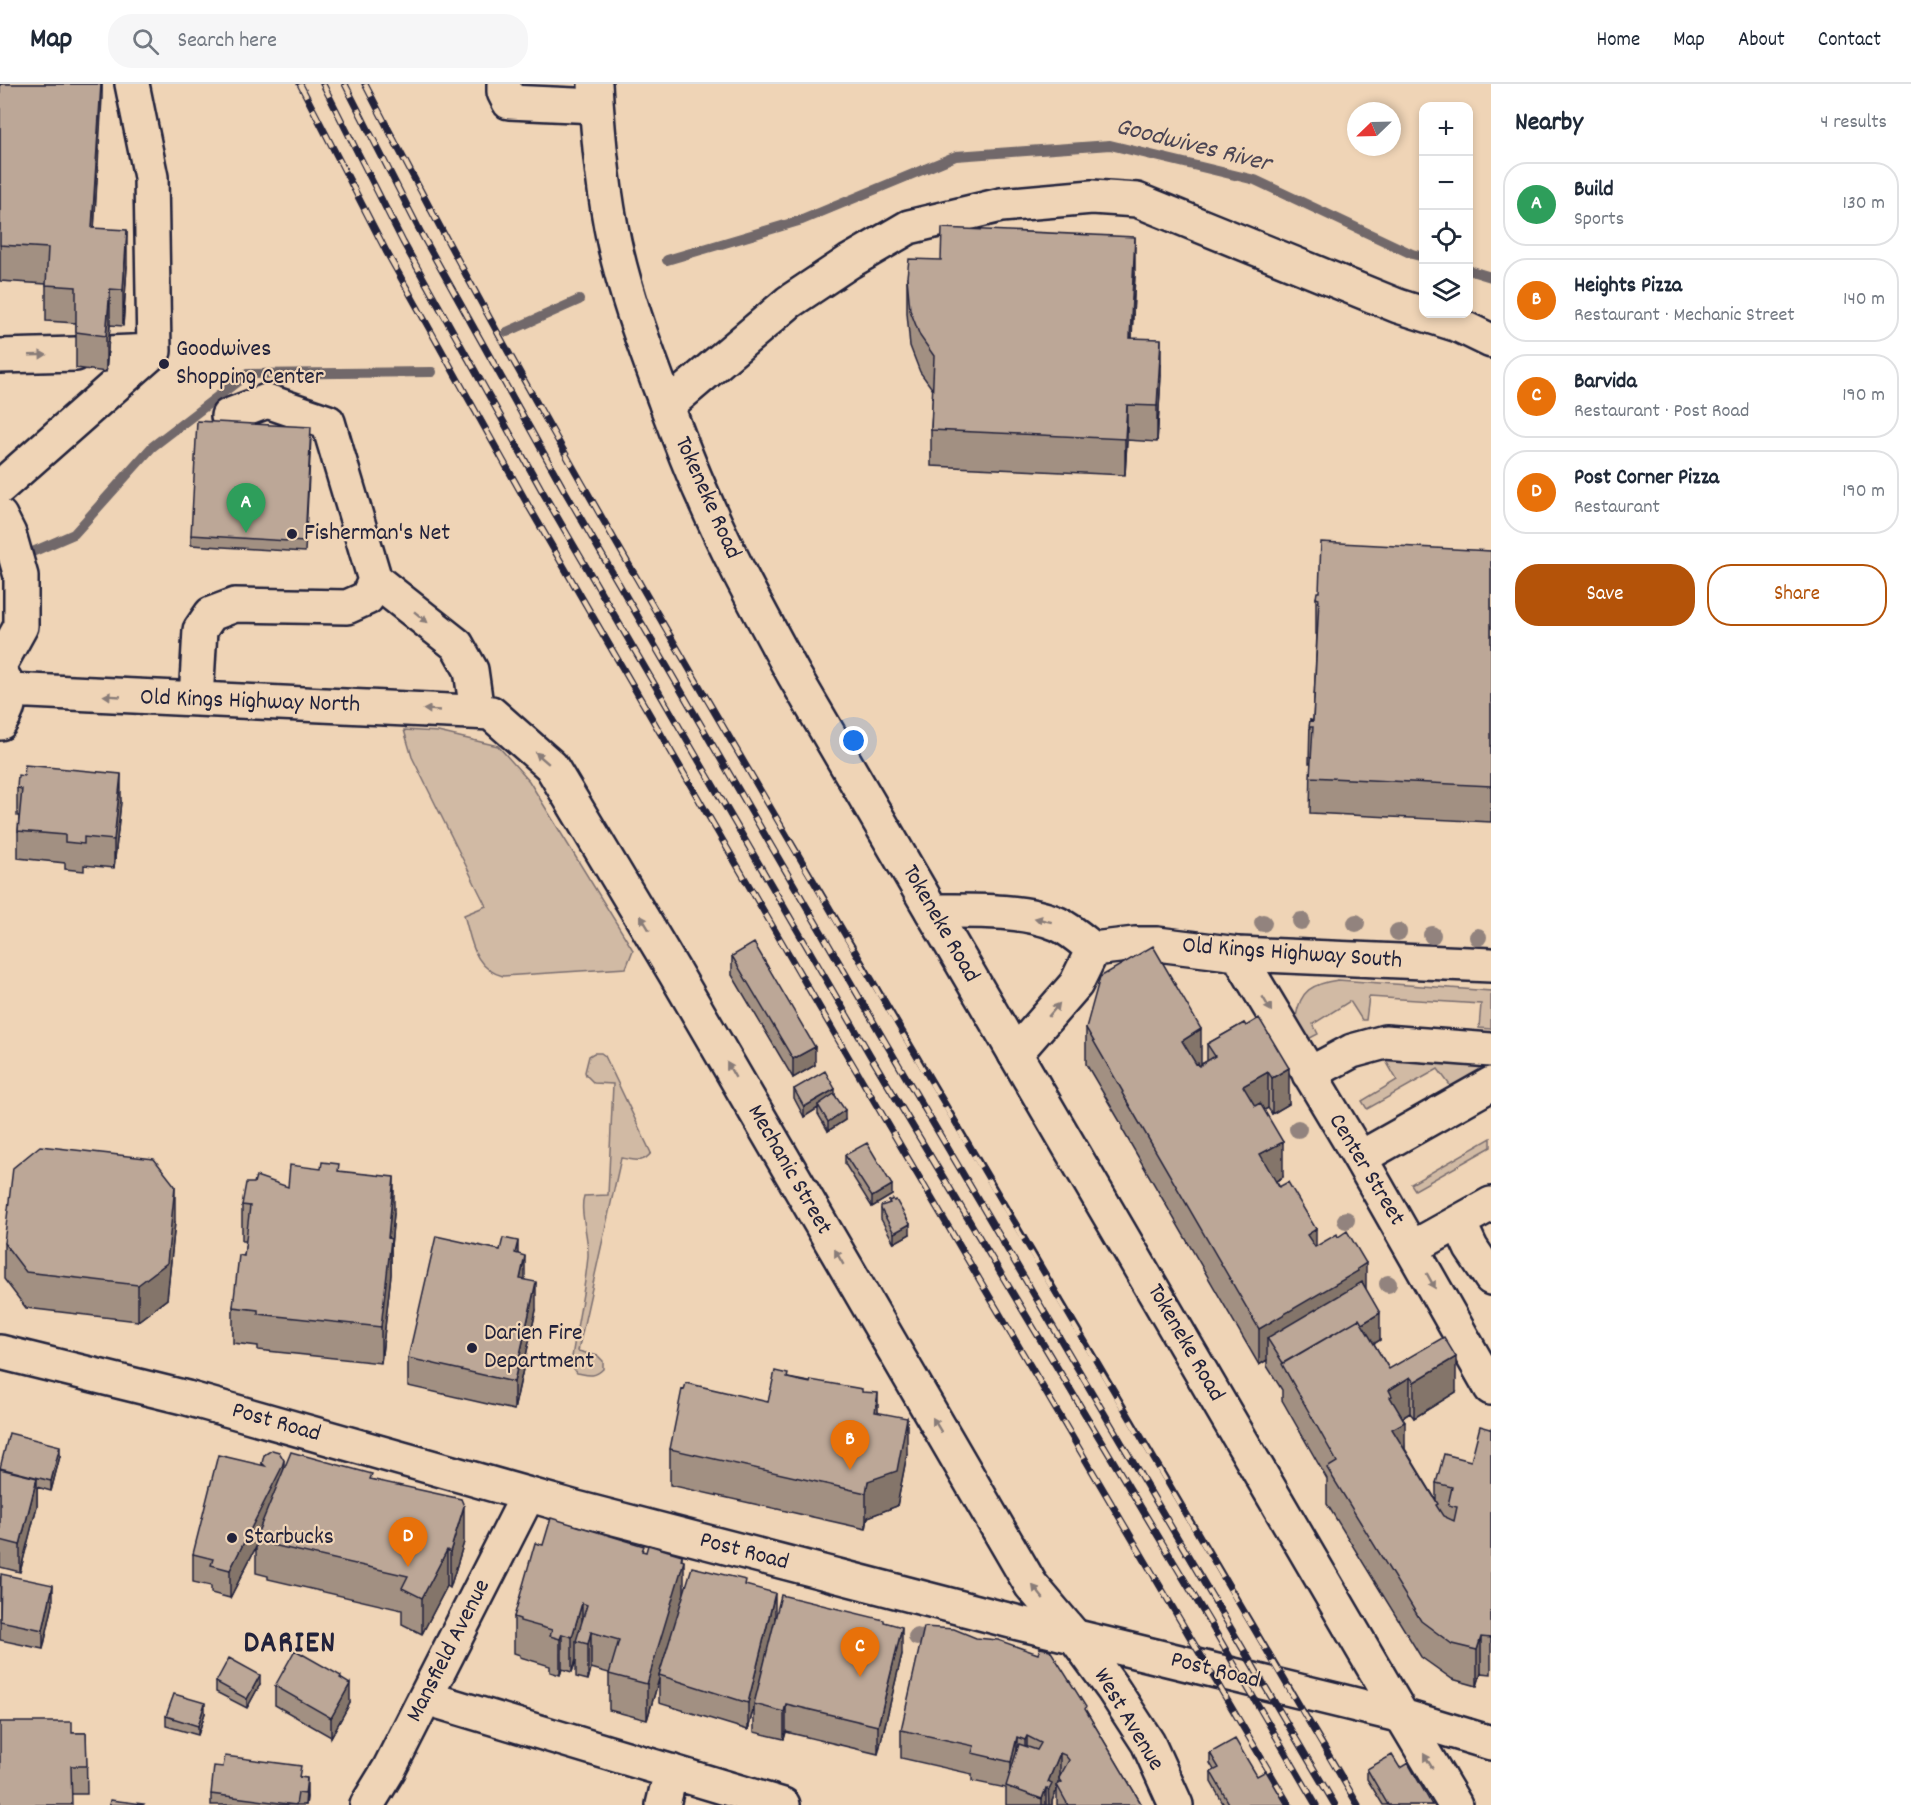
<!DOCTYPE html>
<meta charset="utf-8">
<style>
body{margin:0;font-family:Dekko,sans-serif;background:#f6f6f7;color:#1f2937}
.controls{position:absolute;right:18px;top:18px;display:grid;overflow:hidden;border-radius:12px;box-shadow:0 3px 9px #0003}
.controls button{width:54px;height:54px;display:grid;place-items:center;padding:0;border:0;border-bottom:2px solid #e0e1e3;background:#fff;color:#1f2937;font:30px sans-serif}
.compass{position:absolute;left:1347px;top:18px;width:54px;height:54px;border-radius:50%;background:#fff;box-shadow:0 3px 9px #0003;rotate:247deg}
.you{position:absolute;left:854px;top:657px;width:21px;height:21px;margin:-15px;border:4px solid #fff;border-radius:50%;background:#1a73e8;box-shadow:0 0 0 9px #1a73e833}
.badge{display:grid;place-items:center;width:39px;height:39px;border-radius:50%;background:#b45309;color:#fff;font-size:20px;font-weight:700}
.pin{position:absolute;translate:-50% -50px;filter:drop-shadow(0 2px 3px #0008)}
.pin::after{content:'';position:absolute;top:32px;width:21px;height:18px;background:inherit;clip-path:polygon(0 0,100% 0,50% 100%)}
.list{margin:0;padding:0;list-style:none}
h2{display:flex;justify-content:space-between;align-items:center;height:78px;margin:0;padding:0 24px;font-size:26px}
h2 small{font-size:20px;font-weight:400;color:#747a83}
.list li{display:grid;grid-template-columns:39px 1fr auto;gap:18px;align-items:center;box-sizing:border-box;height:84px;margin:0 12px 12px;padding:0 12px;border:2px solid #e0e1e3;border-radius:24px}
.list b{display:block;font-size:22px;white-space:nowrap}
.list p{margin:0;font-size:20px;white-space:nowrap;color:#747a83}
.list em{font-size:20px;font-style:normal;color:#747a83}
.actions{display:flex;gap:12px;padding:18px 24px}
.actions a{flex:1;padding:14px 0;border:2px solid #b45309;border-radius:24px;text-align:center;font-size:21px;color:#b45309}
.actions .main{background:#b45309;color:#fff}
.icon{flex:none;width:33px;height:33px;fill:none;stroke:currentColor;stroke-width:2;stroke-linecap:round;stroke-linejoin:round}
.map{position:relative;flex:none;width:1491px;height:1721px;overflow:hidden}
header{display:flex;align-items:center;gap:36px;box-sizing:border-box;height:84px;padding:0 30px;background:#fff;border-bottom:2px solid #e0e1e3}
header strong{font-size:28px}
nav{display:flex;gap:33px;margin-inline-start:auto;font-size:21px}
.search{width:420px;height:54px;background:#f6f6f7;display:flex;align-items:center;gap:15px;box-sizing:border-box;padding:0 21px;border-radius:24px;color:#747a83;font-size:22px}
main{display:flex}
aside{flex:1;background:#fff}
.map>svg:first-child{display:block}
.green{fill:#d1baa4;stroke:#7a6e70;stroke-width:1.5}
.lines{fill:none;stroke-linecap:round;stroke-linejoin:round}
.stream{stroke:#71676a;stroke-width:10}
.minor-casing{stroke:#22223b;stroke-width:38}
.major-casing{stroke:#22223b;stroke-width:38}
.minor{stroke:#efd4b6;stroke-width:33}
.major{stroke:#efd4b6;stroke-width:33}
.rail-casing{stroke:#22223b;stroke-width:7}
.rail{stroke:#efd4b6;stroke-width:4.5;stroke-dasharray:14;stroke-linecap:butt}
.tree{fill:#92837e}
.wall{fill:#a29082;stroke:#22223b;stroke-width:1.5}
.shaded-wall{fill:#84756a;stroke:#22223b;stroke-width:1.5}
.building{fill:#bca797;stroke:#22223b;stroke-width:1.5}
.oneway{fill:#887b78}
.poi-dot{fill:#22223b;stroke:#efd4b6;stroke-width:2}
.labels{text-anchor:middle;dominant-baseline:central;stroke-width:4.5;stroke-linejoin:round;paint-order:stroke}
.poi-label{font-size:24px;fill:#22223b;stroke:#efd4b6;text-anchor:start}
.street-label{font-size:24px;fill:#22223b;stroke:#efd4b6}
.water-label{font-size:26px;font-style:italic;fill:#4a4453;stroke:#efd4b6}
.district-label{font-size:30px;font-weight:bold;letter-spacing:1.5px;fill:#22223b;stroke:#efd4b6}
</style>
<header>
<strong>Map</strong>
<div class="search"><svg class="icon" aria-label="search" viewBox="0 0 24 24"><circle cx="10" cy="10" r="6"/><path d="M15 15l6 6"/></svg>Search here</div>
<nav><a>Home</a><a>Map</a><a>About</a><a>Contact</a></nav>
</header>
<main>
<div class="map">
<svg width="1491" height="1721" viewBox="0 0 1491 1721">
<rect width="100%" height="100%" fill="#efd4b6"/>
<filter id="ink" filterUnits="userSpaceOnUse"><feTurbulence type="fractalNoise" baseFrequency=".0167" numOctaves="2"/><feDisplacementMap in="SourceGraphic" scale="12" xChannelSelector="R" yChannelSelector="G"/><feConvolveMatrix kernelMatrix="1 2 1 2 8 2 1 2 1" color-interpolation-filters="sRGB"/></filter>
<g filter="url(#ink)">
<path class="green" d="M404,646l34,2 60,14 31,35 104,169 -7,18 -123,8c-30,-8 -31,-35 -39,-61l22,-9 -74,-149z
M1338,896l153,11v38l-12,-1 2,-24 -112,-7 -3,23h-4l-12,-19 -37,23 5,10 -8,4 -5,-4 -9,-17c4,-27 16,-33 42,-37z
M594,969h7l4,3 46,97c-9,12 -18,6 -30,5l-43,193 20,5 5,5v8c-9,9 -15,6 -26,4l-6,-9c5,-36 14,-72 17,-108 1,-18 -9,-45 -4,-60l24,-1 5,-111 -19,-1 -8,-8 -1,-3 4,-16z
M1387,974l99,7 -2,6 -32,17 -14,-19 -71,40 -5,-8 35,-21 -11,-19z
M1491,1054v9l-76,43 -4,-6z"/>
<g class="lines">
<path class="stream" d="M667,176l135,-40 154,-64 154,-11 145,35 157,74 12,3
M1468,186l23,7
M507,248l72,-32
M0,482l74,-32 78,-87 95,-73 185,-2"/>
<defs>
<path id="minor" d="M504,0v8l5,10 87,4
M108,269l46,-2
M0,272l76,-2
M667,322l122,-104 60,-40 60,-35 92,-22 91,-8 45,3 261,106 60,19 33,16
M0,403l154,-136 -3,-174 -19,-93
M0,432l9,18 12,42v50l-21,38
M375,496l82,65 14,25 6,42
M0,589c14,16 11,33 0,50
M9,606l482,23 60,53 124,207 356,612 44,52
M196,615l4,-69 11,-16 24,-9 112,2 20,-9 8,-18 -47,-158 -61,-21 -39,15
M932,827c38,0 92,-2 126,13 13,6 24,16 35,25l42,-5h22l81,10 253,11
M1238,870l122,204 131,230
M1015,970l61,-70 17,-35
M1309,990l43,-23 33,-9 106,8
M1360,1074l131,-74
M1459,1138l12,26 20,30
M1412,1164l79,-44
M426,1614l357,107
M1402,1632l53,89
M663,1721l8,-34"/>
<path id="major" d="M595,0c3,53 8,106 19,158 11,50 29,100 47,148 13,35 26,71 42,106 26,61 59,120 91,179l608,1041
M0,1268l187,46 389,110 443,115 383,93 89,27
M1075,1553l38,52 35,54 28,62
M367,1721l22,-36 139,-274"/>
</defs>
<use href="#minor" class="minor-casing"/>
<use href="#major" class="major-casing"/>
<use href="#minor" class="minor"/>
<use href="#major" class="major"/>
<defs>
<path id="rail" d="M300,0l86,167 142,254 325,560 436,740
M323,0l80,158 142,254 325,559 339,566 107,184
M345,0l76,149 141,253 325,559 448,760
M365,0c126,246 265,484 405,723 194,334 391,666 588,998"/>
</defs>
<use href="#rail" class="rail-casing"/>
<use href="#rail" class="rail"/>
</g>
<g class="tree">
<circle cx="1301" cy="837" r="9"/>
<circle cx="1263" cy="839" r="9"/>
<circle cx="1356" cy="839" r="9"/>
<circle cx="1398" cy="848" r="9"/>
<circle cx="1432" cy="851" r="9"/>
<circle cx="1478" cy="853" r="9"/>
<circle cx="1298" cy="1045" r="9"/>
<circle cx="1346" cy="1136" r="9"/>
<circle cx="1388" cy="1200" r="9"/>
<circle cx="917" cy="1553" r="9"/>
</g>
<path class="wall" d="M0,0h102l-8,144 33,38 -4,60 -13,-1 -4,47 -30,-4v-45l-30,-2v-37l-46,-3z
M1135,189l-3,65 29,37 -4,67 -30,-2 -2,35 -194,-9v-36l2,-40 -13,-18 -10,-26 -3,-33v-36z
M311,353l-6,115 -114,-7v-10z
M1491,467v271l-181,-9 1,-50h-2l1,-43 3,1 4,-87h-1v-36l3,-6z
M17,704l104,13 -7,67 -30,-3v6l-19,-2v-6l-47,-5v-27l1,-15h-2z
M732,872l83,109 -22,13 -61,-103z
M1244,939l45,81 -17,10 -4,-6 -4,2 19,67 -7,4 40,66 50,43 14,50 -6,4 15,25 67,23 -42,26 -4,-5 -8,5 3,31 31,51v-17l35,-22 20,-32v245l-10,-1 -4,13 -25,-7 -31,-22 -94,-153v-25l-45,-79v-10l-15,-24v-6l-8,5 -137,-236v-4l-36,-61v-36l115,36 6,-3v-17z
M794,1005l41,6 10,25 -17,11 -10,-17v-6l-14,9 -10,-19z
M845,1071l47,40 -20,12 -27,-43z
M339,1087l55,42 -3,33v28l-10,89 -123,-13v-4l-25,-3v-36l11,-51 2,-15h-4v-36l46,-18z
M889,1117h5l16,33 -16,9 -13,-24v-10l8,-5z
M175,1138l-8,77 -29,22 -112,-13 -22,-29v-36z
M518,1170l7,26 11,30 -22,100 -106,-24v-28z
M788,1294l74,14 16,20 29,42 -10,52 -29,11 -2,12 -196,-44v-36l98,-47z
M60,1372l-9,35 -14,-4v19l-17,66 -20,-5v-100z
M262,1379l22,6 88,11 92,62 -14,46 -3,-2 -25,48 -20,-10v-14l-134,-31v-3l-12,-3v-26l-26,51 -19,-5v-7l-18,-4v-28l69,-88z
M543,1461l101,7 38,9 2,33 62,-9 29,33 109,4 18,32 -24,100 -92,-22 -2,7 -30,-7v-28l7,-26 -13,52 -89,-27v-24l-12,41 -38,-10v-37l-18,-5 -3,12 -12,-3v-17l-4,12 -10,-3 -2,6 -10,-3v-6l-30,-9v-2l-6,-2v-36z
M0,1493l53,27 -10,45 -43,-9z
M341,1595l9,24 -19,34 -56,-32v-19z
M216,1598l44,2 -13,24 -31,-16z
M1086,1627l56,94h-85v-16l-5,12v4h-46v-17l-34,-7v-7l-71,-16v-28z
M205,1629l-7,22 -32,-9v-10z
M72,1649h14l1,61h-15l-72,11z
M1210,1669l47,23 29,29h-62l-13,-23v-10l3,-2 -4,-7z
M1400,1684l32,37h-49l-16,-26v-10z
M301,1693l6,20 -1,8h-95v-11z"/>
<path class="shaded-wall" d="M101,0h1v14l-10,166v-36z
M127,146v36l-4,60v-36z
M1135,153v36l-5,101v-36z
M110,205v36l-4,47v-36z
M1161,255v36l-4,67v-36z
M1127,321v35l-2,35v-36z
M121,690v27l-7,67v-28z
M1201,945v36l-19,11v-35z
M815,963v18l-22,13v-19z
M1289,984v36l-17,10v-36z
M1268,988v36l-25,14v-36z
M835,1005v9l-17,7v3l-14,9v-10z
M845,1026v10l-17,11v-9z
M1283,1058v35l-23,13v-36z
M394,1093v36l-3,33v28l-10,89v-36l7,-89z
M892,1101v10l-20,12v-10z
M175,1102v36l-8,77 -29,22v-36z
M910,1140v10l-16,9v-10z
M1316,1145v36l-9,-30z
M518,1157v28l-3,-16z
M525,1172v28l-5,-5z
M1366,1179v36l-99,39v22l-8,5v-36z
M536,1198v28l-22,100v-28z
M1380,1229v27l-83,50 -11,-19z
M1456,1273v35l-42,26v-36z
M1410,1293v36l-18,11 13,-2v35l-13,-25 -3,-42z
M878,1309v36l-3,-17z
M907,1334v36l-10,52 -29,11 -2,12v-36l2,-12z
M60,1362v10l-9,35v-10z
M284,1376v28l-28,49v10l-26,51v-28z
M37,1394v28l-17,66v-27z
M464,1422v36l-14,46v-36z
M447,1466v36l-25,48v-36z
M682,1471v11l2,-5v36l-25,78v4l-12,41v-36z
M53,1501v19l-10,45v-19z
M775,1509v28l-27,109v-27z
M582,1519v36l-6,2v19l-4,12v-35z
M902,1543v27l-24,100v-28z
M591,1548v36l-3,12v-36z
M562,1550v35l-2,6v-36z
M1481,1553v36l-4,13v-36z
M260,1591v9l-13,24v-9z
M350,1600v19l-19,34v-19z
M205,1619v10l-7,22v-9z
M786,1620v28l-2,7v-27z
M1027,1652v28l-2,4v-28z
M1017,1653v27l-6,25v-27z
M1060,1669v26l-1,-1v5l-1,4 -1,-2v4l-5,12v4h-3l-1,-23z
M307,1694v19l-1,8h-1z
M1046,1704v17h-4v-6z"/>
<path class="building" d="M0,0h101l-9,144 35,2 -4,60 -13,-1 -4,47 -30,-4v-45l-30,-2 2,-37 -48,-3z
M942,144l193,9 -5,101 31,1 -4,67 -30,-1 -2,34 -194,-9 3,-74 -14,-20 -10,-26 -3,-33 2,-18 32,1z
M197,337l114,6 -6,115 -114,-7z
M1321,458l170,9v235l-181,-9 3,-50h-4l1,-7 3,1 6,-122 -3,-1 1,-6h2z
M25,681l96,9 -7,66 -30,-3v7l-19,-2v-7l-47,-4 4,-42 -5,-1 1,-13 6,1z
M754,859l61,104 -22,12 -61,-103z
M1153,862l48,83 -19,12 14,23 2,-1 1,3 16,-10 -8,-12 37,-21 2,3 13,-8 30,50 -17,10 -4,-6 -25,14 12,20 5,-3 23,39 -23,12 19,33 9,-5 28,47 -9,6 8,12 22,-13 1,3 9,-6 19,32 -9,6 1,2 -99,58 -137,-236 1,-1 -37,-64 14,-51z
M825,987l10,18 -31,18 -10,-18z
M834,1010l11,16 -17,12 -10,-17z
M867,1059l25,42 -20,12 -27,-42z
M40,1062l114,13 21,27 -8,77 -29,22 -112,-13 -22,-29 9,-75z
M322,1078l17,2 -1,7 56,6 -6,61 3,1 -10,88 -123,-13v-4l-25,-3 6,-52 5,1 6,-50 -8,-1 4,-22h8l2,-7 32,11 2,-22 31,4z
M893,1115l1,2 2,-1 14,24 -16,9 -13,-24v-3l9,-3 -1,-2z
M436,1152l64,14 3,-12 15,3 -3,12 10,3 -5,23 16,3 -22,100 -106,-24z
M1362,1198l18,31 -18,11 -3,-5 -76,44 -16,-25z
M1359,1235l30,50 55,-32 12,20 -42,25 -4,-5 -21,13 3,6 -2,1 15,25 -13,7 46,75 -2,1 7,11 11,5 3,-14 -9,-2 4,-18 -16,-4 8,-29 27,7 9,-35 11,3v209l-10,-1 -4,13 -25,-6 -31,-23 -94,-153 10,-6 -55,-98z
M775,1287l13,3 -1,4 9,2 14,3 1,-3 51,9v3l16,1 -3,19 32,6 -10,53 -29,10 -2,12 -196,-44 12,-60 2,1 2,-7 82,19z
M9,1349l51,13 -9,35 -51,-13z
M272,1366l7,2 5,8 -2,7 -52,103 -19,-5 2,-6 -20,-5 25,-99 47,11 -3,-3 2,-8z
M291,1368l81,22 -2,5 91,20 3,7 -14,46 -3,-2 -25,48 -20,-10 6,-12 -140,-32 1,-3 -13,-4z
M0,1385l37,9 -17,67 -20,-5z
M551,1434l93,28 -2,5 4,1 2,-7 34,10 -1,5 3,1 -37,123 -38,-10 10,-34 -28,-8 -3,12 -12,-3 11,-36 -5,-2 -10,34 -10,-3 -2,5 -10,-3 2,-6 -32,-9v-2l-6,-2 21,-74 8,2z
M692,1483l54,13 -1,5 30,8 -27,110 -89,-28z
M1,1490l52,11 -10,45 -43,-9z
M781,1511l103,25v2l18,5 -24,99 -92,-22 -2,8 -30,-8z
M924,1543l30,2 22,9 22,2 40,14 2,-6 10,2 36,57 -1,2 57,96h-74l-11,-20 5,-3 -3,-4 10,-18 -4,-5 -5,-2 -12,29 4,2 -3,6 -3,-2 -4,11 -36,-13 13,-42 18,6 4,-7 -14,-7 -2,4 -8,-3 -6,25 -39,-9 2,-7 -73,-16z
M295,1566l46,26 -1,2 10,6 -19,34 -56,-32z
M229,1574l31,17 -13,24 -31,-17z
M174,1610l31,9 -7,23 -32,-10z
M0,1638h72v11h14l1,33h-16l1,39h-72z
M1235,1655l22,37 9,-5 20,34h-56l-19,-33 8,-4 -9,-15z
M1392,1671l8,13 8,-5 24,42h-44l-21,-36z
M225,1672l76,10 -2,11 8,1 -2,16 -7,-1 -2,12 -85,-11 3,-28 9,1z
M110,1716l34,4 -1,1h-34z"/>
<defs><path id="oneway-solid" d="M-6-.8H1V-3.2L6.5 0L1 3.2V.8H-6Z" transform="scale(1.5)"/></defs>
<g class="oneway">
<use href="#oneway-solid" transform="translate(38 271) rotate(-2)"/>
<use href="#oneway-solid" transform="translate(421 533) rotate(39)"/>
<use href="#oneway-solid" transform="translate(112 612) rotate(-177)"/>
<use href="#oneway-solid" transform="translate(432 626) rotate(-177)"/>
<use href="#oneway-solid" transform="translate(542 674) rotate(-139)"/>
<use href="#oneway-solid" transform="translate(1043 836) rotate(-166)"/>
<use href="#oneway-solid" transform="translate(645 839) rotate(-121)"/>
<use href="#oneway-solid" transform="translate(1267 920) rotate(59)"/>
<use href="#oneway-solid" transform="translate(1054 926) rotate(-50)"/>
<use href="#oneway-solid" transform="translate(731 986) rotate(-120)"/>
<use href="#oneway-solid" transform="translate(839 1173) rotate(-120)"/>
<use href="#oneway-solid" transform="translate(1431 1197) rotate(61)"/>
<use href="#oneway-solid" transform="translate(937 1341) rotate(-121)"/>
<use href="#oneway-solid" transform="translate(1038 1508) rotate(-129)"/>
<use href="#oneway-solid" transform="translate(1428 1677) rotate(-121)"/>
</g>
</g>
<g class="poi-dot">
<circle cx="164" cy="280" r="6"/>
<circle cx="292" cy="450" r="6"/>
<circle cx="472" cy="1264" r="6"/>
<circle cx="232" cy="1454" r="6"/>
</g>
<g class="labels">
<g class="poi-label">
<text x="176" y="266">Goodwives<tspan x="176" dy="28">Shopping Center</tspan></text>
<text x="304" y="450">Fisherman's Net</text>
<text x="484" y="1250">Darien Fire<tspan x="484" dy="28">Department</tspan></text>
<text x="244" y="1454">Starbucks</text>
</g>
<g class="street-label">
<text transform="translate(707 414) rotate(66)">Tokeneke Road</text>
<text transform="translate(250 618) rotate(2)">Old Kings Highway North</text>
<text transform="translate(940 840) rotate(60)">Tokeneke Road</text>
<text transform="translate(1292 870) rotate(4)">Old Kings Highway South</text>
<text transform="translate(789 1086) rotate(60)">Mechanic Street</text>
<text transform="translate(1366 1086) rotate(59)">Center Street</text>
<text transform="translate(1185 1259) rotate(60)">Tokeneke Road</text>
<text transform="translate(276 1339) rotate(16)">Post Road</text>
<text transform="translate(744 1468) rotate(15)">Post Road</text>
<text transform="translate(449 1567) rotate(-63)">Mansfield Avenue</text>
<text transform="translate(1215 1587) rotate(14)">Post Road</text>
<text transform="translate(1128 1636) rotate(59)">West Avenue</text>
</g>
<g class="water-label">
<text transform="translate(1193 62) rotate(14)">Goodwives River</text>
</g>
<g class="district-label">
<text x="290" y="1561">DARIEN</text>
</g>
</g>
</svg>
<div class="controls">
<button>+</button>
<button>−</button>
<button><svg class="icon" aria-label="locate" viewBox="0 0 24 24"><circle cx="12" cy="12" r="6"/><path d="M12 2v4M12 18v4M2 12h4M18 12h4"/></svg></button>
<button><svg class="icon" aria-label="layers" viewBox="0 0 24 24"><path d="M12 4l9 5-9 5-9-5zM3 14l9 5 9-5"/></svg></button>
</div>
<svg class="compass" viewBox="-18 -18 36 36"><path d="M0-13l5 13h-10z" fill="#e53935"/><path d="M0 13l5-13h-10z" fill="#747a83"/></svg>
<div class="you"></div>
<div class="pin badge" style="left:246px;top:449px;background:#2e9e5b">A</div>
<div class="pin badge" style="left:850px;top:1386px;background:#e8710a">B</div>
<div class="pin badge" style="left:860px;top:1593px;background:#e8710a">C</div>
<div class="pin badge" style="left:408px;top:1483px;background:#e8710a">D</div>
</div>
<aside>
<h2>Nearby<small>4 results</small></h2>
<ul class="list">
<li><span class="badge" style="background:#2e9e5b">A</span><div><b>Build</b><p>Sports</p></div><em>130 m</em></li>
<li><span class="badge" style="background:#e8710a">B</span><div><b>Heights Pizza</b><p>Restaurant · Mechanic Street</p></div><em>140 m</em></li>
<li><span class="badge" style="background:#e8710a">C</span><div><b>Barvida</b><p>Restaurant · Post Road</p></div><em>190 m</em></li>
<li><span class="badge" style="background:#e8710a">D</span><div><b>Post Corner Pizza</b><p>Restaurant</p></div><em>190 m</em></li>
</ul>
<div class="actions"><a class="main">Save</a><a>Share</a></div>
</aside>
</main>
